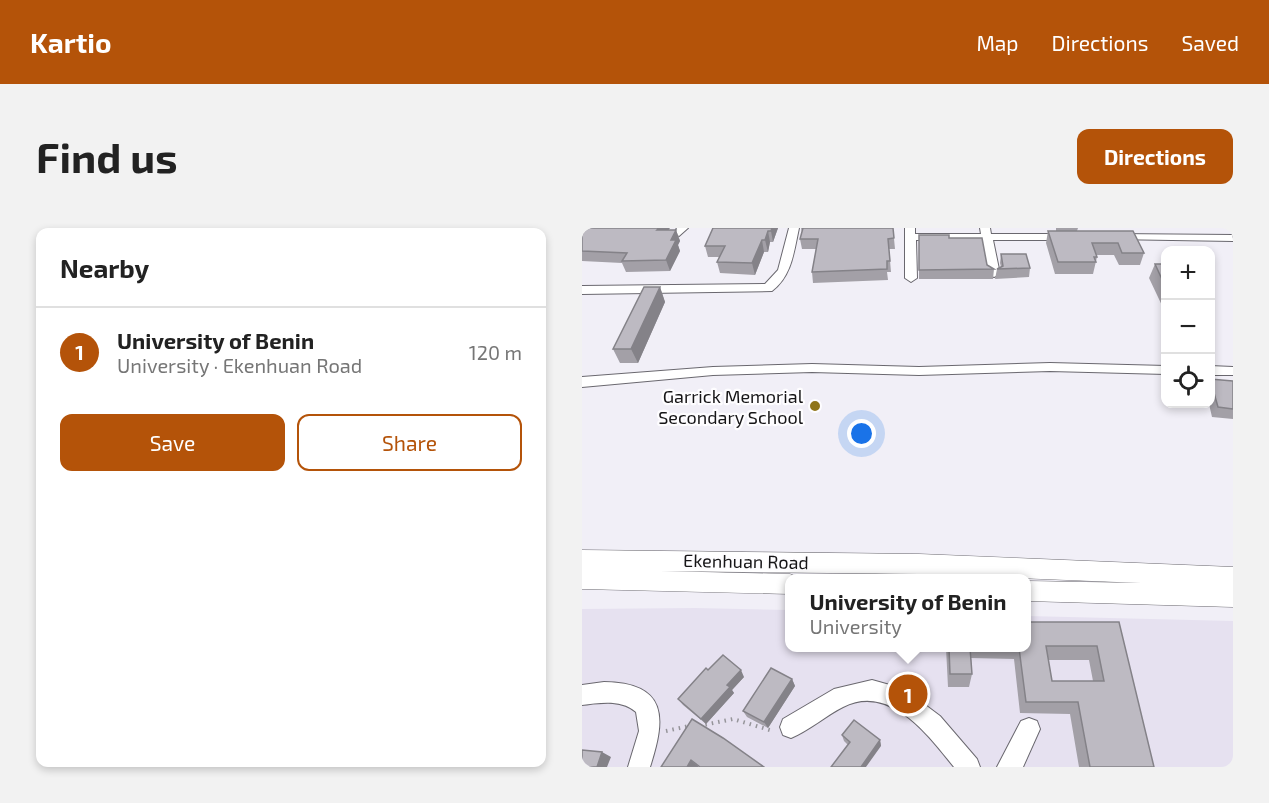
<!DOCTYPE html>
<meta charset="utf-8">
<style>
body{margin:0;font-family:"Exo 2",sans-serif;background:#f2f2f2;color:#222}
.controls{position:absolute;right:18px;top:18px;display:grid;overflow:hidden;border-radius:12px;box-shadow:0 3px 9px #0003}
.controls button{width:54px;height:54px;display:grid;place-items:center;padding:0;border:0;border-bottom:2px solid #e0e0e0;background:#fff;color:#222;font:30px sans-serif}
.you{position:absolute;left:280px;top:206px;width:21px;height:21px;margin:-15px;border:4px solid #fff;border-radius:50%;background:#1a73e8;box-shadow:0 0 0 9px #1a73e833}
.badge{display:grid;place-items:center;width:39px;height:39px;border-radius:50%;background:#b45309;color:#fff;font-size:20px;font-weight:700}
.pin{position:absolute;translate:-50% -50%;border:3px solid #fff;box-shadow:0 2px 6px #0006}
.popup{position:absolute;left:203px;top:346px;width:246px;height:78px;box-sizing:border-box;display:grid;place-content:center;border-radius:12px;background:#fff;filter:drop-shadow(0 2px 4px #0005);font-size:20px;white-space:nowrap;color:#767676}
.popup b{font-size:22px;color:#222}
.popup::after{content:'';position:absolute;left:50%;top:100%;margin-left:-12px;border:12px solid transparent;border-top-color:#fff}
.list{margin:0;padding:0;list-style:none}
h2{display:flex;justify-content:space-between;align-items:center;height:78px;margin:0;padding:0 24px;font-size:26px}
h2 small{font-size:20px;font-weight:400;color:#767676}
.list li{display:grid;grid-template-columns:39px 1fr auto;gap:18px;align-items:center;box-sizing:border-box;height:90px;padding:0 24px;border-top:2px solid #e0e0e0}
.list b{display:block;font-size:22px;white-space:nowrap}
.list p{margin:0;font-size:20px;white-space:nowrap;color:#767676}
.list em{font-size:20px;font-style:normal;color:#767676}
.actions{display:flex;gap:12px;padding:18px 24px}
.actions a{flex:1;padding:14px 0;border:2px solid #b45309;border-radius:12px;text-align:center;font-size:21px;color:#b45309}
.actions .main{background:#b45309;color:#fff}
.icon{flex:none;width:33px;height:33px;fill:none;stroke:currentColor;stroke-width:2;stroke-linecap:round;stroke-linejoin:round}
.map{position:relative;flex:none;width:651px;height:539px;overflow:hidden;border-radius:12px}
header{display:flex;align-items:center;gap:36px;box-sizing:border-box;height:84px;padding:0 30px;background:#b45309;color:#fff}
header strong{font-size:28px}
nav{display:flex;gap:33px;margin-inline-start:auto;font-size:21px}
.intro{display:flex;align-items:center;justify-content:space-between;box-sizing:border-box;height:144px;padding:0 36px}
h1{margin:0;font-size:42px}
.button{padding:15px 27px;border-radius:12px;background:#b45309;color:#fff;font-size:21px;font-weight:700}
main{display:flex;gap:36px;padding:0 36px}
aside{flex:1;background:#fff;border-radius:12px;box-shadow:0 3px 9px #0003}
.map>svg:first-child{display:block}
.built{fill:#e6e1f0}
.lines{fill:none;stroke-linecap:round;stroke-linejoin:round}
.minor-casing{stroke:#6a686f;stroke-width:2}
.major-casing{stroke:#6a686f;stroke-width:1}
.path{stroke:#959499;stroke-width:4;stroke-dasharray:1.5 5;stroke-linecap:butt}
.minor{fill:#fff;fill-rule:evenodd}
.major{fill:#fff;fill-rule:evenodd}
.wall{fill:#a3a0a7;fill-rule:evenodd}
.shaded-wall{fill:#848288}
.building{fill:#bdbac2;stroke:#848288;stroke-width:1.5;fill-rule:evenodd}
.poi-dot{fill:#8f751a;stroke:#fefdff;stroke-width:2}
.labels{text-anchor:middle;dominant-baseline:central;stroke-width:4.5;stroke-linejoin:round;paint-order:stroke}
.poi-label{font-size:18px;fill:#161517;stroke:#fefdff;text-anchor:end}
.street-label{font-size:18px;fill:#161517;stroke:#fefdff}
</style>
<header>
<strong>Kartio</strong>
<nav><a>Map</a><a>Directions</a><a>Saved</a></nav>
</header>
<div class="intro"><h1>Find us</h1><a class="button">Directions</a></div>
<main>
<aside>
<h2>Nearby<small></small></h2>
<ul class="list">
<li><span class="badge">1</span><div><b>University of Benin</b><p>University · Ekenhuan Road</p></div><em>120 m</em></li>
</ul>
<div class="actions"><a class="main">Save</a><a>Share</a></div>
</aside>
<div class="map">
<svg width="651" height="539" viewBox="0 0 651 539">
<rect width="100%" height="100%" fill="#f1eff7"/>
<path class="built" d="M113,380l94,2 1,38h237v-32l206,5v146h-651v-158z"/>
<g class="lines">
<defs>
<path id="minor" d="M95,0h11l-9,8 -5,-3z
M207,0h10c-5,23 -7,48 -27,63l-190,3v-8l183,-2 13,-14z
M323,0h10v6h66l-1,-6h10l1,6h78l5,3 -5,3h-76l7,34 -6,3 -6,-3 -6,-34h-66l1,38 -6,4 -6,-4z
M533,6l118,1v6l-122,-2v-4z
M468,135l116,3v8l-116,-3 -131,4 -107,-3 -99,3 -131,12v-10l131,-10 99,-3 107,3z
M628,138l23,1v8h-23z
M290,452l32,9 36,27 37,43 3,8h-26c-26,-32 -64,-84 -111,-60 -18,9 -33,23 -52,31l-8,-3 -3,-8 3,-8 51,-30z
M22,454c64,1 62,36 46,85h-22l11,-36 -3,-19c-15,-13 -36,-9 -54,-7v-20z
M447,490l8,3 3,8 -17,38h-26l24,-46z"/>
<path id="major" d="M0,322l337,4 314,13v40l-206,-6v-20l115,2 -223,-9 -259,-3 130,3 9,4h-9v16l-208,-5z"/>
</defs>
<use href="#minor" class="minor-casing"/>
<use href="#major" class="major-casing"/>
<path class="path" d="M117,498l34,-7 40,12
M84,503l23,-5"/>
<use href="#minor" class="minor"/>
<use href="#major" class="major"/>
</g>
<path class="wall" d="M0,0l94,2 4,11 -2,4 2,6 -10,20 -44,1 -4,-9 -40,-2z
M131,0h65l-5,14h-3l-2,10h-4l-9,23 -35,-2 -3,-11 2,-5h-11l-3,-11z
M219,0h92l2,21h-6l2,23h-4l1,8 -75,3 -1,-11 4,-23h-14l-2,-10 2,-7z
M474,0h22l-1,3h56l11,22 -4,12h-21l-5,-10h-18l1,2 -4,17h-38l-9,-31 2,-12h8z
M337,7l30,3 45,31 -1,10h-74z
M419,26l29,14 -1,9 -34,2 2,-10 4,-2 -1,-4z
M573,36h11v50l-17,-36z
M78,59l5,15 -27,61h-18l-7,-14z
M628,151l23,2v38l-21,-2 -3,-13h1z
M537,394l35,145h-75l-9,-53 -50,-1 -6,-54 -43,-1 1,16 -3,13h-21l-2,-39h80zM466,432h41l4,21h-41z
M126,442l36,7 -12,13 2,3 -28,31 -23,-19 -5,-6z
M210,451l3,7 -27,42 -21,-11 -4,-6z
M260,507l38,5 1,6 -33,-1 -4,-4z"/>
<path class="shaded-wall" d="M77,0h11l-9,12 -4,-10z
M190,0h6l-5,14 -2,-11z
M94,2l4,11 -2,4 2,6 -10,20 -4,-11 5,-20z
M186,3l2,11 -2,10 -3,-12z
M180,12l2,12 -9,23 -3,-12z
M78,59l5,15 -27,61 -7,-14z
M159,442l3,7 -12,13 2,3 -28,31 -5,-5 26,-34z
M210,451l3,7 -27,42 -4,-6z
M298,512l1,6 -15,21h-5z
M20,524l9,5 -4,10h-10z
M109,532l8,7h-12z"/>
<path class="building" d="M0,0h77l-2,2h19l-5,10h5l-10,20 -44,1 5,-8 -45,-2z
M131,0h59l-1,3h-3l-3,9h-3l-10,23 -35,-1 8,-16h-20z
M221,0h90l1,10 -6,1 2,22h-3v8l-75,3 6,-33h-18z
M466,3h85l11,22h-22l-4,-10h-26l5,14h-3l2,5h-38z
M337,7h30v3h33l5,27 7,4 -75,1z
M419,26h25l4,14 -33,1 6,-3z
M573,36h11v24z
M62,59h16l-29,62h-18z
M628,151l23,2v28l-15,-2z
M444,394h93l35,145h-64l-12,-65h-52l-7,-54h7zM464,418h51l7,35h-52z
M367,420h21l2,26h-22z
M141,427l18,15 -14,15 3,2 -29,32 -23,-20 28,-31 2,2z
M189,440l21,11 -28,43 -21,-11z
M110,491l31,19 41,29h-64l-9,-7 -4,7h-26z
M272,492l26,20 -19,27h-30l19,-25 -8,-7z
M0,522l20,2 -5,15h-15z"/>
<circle class="poi-dot" cx="233" cy="178" r="6"/>
<g class="labels">
<g class="poi-label">
<text x="221" y="168">Garrick Memorial<tspan x="221" dy="21">Secondary School</tspan></text>
</g>
<g class="street-label">
<text transform="translate(164 333) rotate(1)">Ekenhuan Road</text>
</g>
</g>
</svg>
<div class="controls">
<button>+</button>
<button>−</button>
<button><svg class="icon" aria-label="locate" viewBox="0 0 24 24"><circle cx="12" cy="12" r="6"/><path d="M12 2v4M12 18v4M2 12h4M18 12h4"/></svg></button>
</div>
<div class="you"></div>
<div class="pin badge" style="left:326px;top:466px">1</div>
<div class="popup"><b>University of Benin</b>University</div>
</div>
</main>
